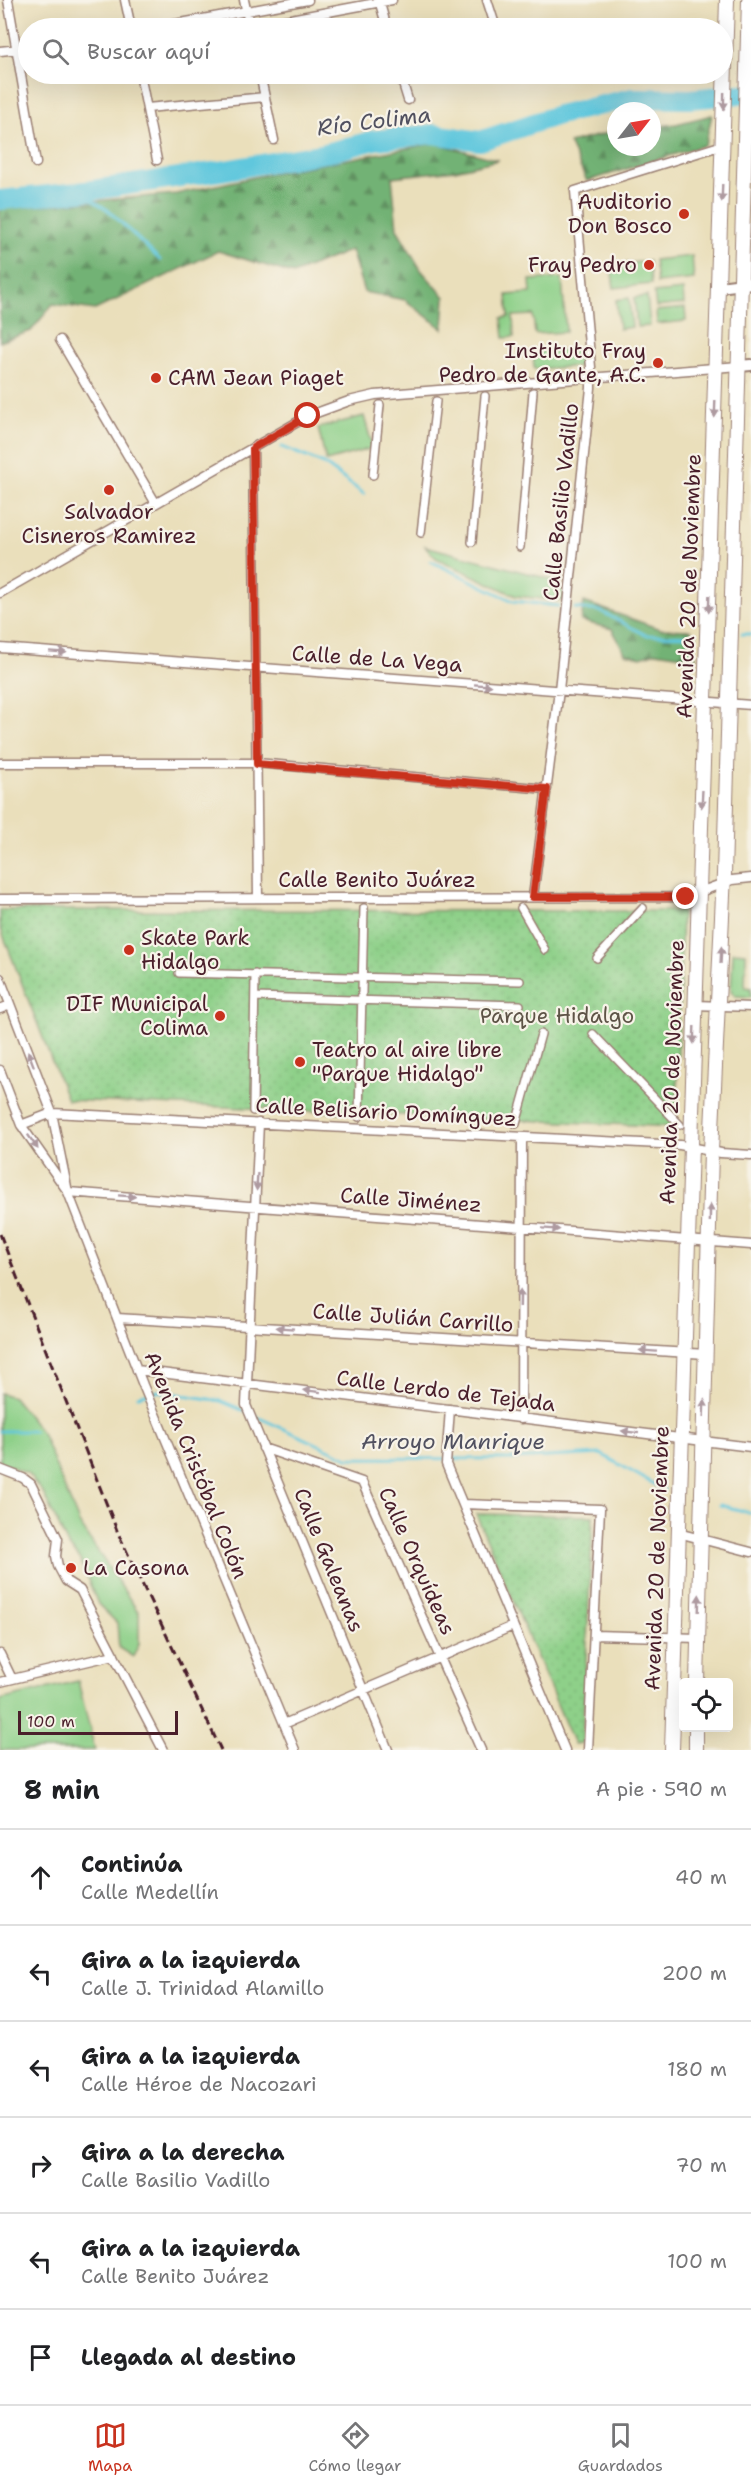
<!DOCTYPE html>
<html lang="es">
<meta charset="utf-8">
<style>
body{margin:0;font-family:"Shantell Sans",sans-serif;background:#f2f2f2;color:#202124}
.controls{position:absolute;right:18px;bottom:18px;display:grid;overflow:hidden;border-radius:6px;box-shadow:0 6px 24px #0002}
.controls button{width:54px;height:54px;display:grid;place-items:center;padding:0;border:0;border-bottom:2px solid #e0e0e0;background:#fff;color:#202124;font:30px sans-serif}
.compass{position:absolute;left:607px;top:102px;width:54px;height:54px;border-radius:50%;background:#fff;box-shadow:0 6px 24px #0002;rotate:59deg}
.scale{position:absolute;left:18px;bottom:15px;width:160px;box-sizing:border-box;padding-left:6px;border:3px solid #4a1f2b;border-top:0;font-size:16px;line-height:21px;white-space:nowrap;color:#4a1f2b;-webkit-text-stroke:4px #f7f3e8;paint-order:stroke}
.stop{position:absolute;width:18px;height:18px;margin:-14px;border:4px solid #c8321e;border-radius:50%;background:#fff}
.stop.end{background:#c8321e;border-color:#fff;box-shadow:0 2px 6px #0008}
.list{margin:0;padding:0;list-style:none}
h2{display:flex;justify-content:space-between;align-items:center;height:78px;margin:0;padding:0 24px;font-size:26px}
h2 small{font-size:20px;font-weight:400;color:#757577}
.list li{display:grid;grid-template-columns:39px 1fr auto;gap:18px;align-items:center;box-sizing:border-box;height:96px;padding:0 24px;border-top:2px solid #e0e0e0}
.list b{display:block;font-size:22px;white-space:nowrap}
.list p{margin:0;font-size:20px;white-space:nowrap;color:#757577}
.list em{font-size:20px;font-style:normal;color:#757577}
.icon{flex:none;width:33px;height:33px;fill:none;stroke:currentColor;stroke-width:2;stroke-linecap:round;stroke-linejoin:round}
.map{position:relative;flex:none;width:751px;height:1750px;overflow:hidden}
.search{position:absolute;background:#fff;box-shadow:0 6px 24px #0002;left:18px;right:18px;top:18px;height:66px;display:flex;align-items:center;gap:15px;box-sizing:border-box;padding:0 21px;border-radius:33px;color:#757577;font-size:22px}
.sheet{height:654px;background:#fff}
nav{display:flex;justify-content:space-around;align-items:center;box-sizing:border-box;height:84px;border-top:2px solid #e0e0e0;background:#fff;font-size:16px;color:#757577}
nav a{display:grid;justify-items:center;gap:3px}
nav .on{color:#c8321e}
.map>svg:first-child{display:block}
.green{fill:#8ed089;stroke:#6c785a;stroke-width:1.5}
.forest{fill:url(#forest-firs);stroke:#5e6850;stroke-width:1.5}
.park{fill:url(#park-dots);stroke:#6c785a;stroke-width:1.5}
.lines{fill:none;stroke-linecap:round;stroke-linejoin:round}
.stream{stroke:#60c7dd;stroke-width:3}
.river{stroke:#60c7dd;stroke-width:20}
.pedestrian-casing{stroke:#9a7f73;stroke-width:10}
.minor-casing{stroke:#9a7f73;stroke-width:11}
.tertiary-casing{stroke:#9a7f73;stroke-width:14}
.primary-casing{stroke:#9a7f73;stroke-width:16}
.pedestrian{stroke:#fff;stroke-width:7}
.minor{stroke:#fff;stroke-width:8}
.tertiary{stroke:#fff;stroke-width:10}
.primary{stroke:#fff;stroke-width:14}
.rail{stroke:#4a1f2b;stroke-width:3;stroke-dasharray:9 4.5;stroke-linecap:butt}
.oneway{fill:#ae9aa0}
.route{stroke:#c8321e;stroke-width:8}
.poi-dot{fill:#c8321e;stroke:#f7f3e8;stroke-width:2}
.labels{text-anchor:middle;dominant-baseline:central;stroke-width:4.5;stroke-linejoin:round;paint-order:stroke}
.poi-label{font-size:21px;fill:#4a1f2b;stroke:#f7f3e8;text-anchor:end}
.street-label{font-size:21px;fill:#4a1f2b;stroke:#f7f3e8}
.park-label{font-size:21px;fill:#5e5447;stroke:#f7f3e8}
.water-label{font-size:22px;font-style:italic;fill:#515160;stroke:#f7f3e8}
</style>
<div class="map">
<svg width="751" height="1750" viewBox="0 0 751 1750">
<defs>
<pattern id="forest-firs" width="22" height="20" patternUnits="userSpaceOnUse" patternTransform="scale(1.5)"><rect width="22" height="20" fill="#72b275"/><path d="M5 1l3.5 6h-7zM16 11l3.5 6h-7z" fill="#609060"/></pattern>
<pattern id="park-dots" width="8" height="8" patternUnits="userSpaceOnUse" patternTransform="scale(1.5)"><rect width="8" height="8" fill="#8ed089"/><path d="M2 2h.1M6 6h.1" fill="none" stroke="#7cb276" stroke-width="1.8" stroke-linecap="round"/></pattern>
</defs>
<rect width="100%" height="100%" fill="#f7f3e8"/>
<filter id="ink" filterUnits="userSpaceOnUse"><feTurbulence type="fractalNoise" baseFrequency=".0167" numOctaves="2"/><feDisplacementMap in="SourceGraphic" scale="12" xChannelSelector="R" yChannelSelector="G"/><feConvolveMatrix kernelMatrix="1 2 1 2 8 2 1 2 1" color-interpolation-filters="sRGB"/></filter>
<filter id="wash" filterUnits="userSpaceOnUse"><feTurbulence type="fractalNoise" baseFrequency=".008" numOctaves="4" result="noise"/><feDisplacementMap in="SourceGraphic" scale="24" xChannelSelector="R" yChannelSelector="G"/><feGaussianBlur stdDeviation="1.35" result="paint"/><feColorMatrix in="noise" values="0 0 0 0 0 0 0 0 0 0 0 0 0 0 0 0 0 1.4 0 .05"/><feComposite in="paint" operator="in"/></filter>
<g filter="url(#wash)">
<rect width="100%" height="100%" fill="#eadfbb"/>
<path class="green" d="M692,256l2,23 -37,4 -3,-23z
M649,261l2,23 -37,4 -3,-23z
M562,278l4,54 -31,2 -2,-19 -20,1 1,21 -10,1 -2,-20 7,-1 -2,-22 24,-2 -1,-13z
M683,290l1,14 -28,3 -2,-14z
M647,296l3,30 -13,1 -3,-29z
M629,298l3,29 -13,2 -3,-29z
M685,308l1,13 -29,3 -1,-13z
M582,349l2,17 -50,3 -1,-17z
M364,416l9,32 -47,13 -8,-33z
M425,546l132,35 7,13 -1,7 -47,-5 -80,-38z
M733,952l13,1 -1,34 6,1v9l-16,-1 -4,-5z
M0,1393l13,4 29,36 37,90 60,90v31l-6,13 -14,-9 -2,-25 -19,-19 -18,-44 -12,-15 -25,-52 -16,-20 -27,-11z
M78,1681l17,69h-95v-50z"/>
<path class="forest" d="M712,115l-7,30 -118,36 -18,-38 47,-12v16h36v-20l24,-3z
M435,143l63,17 -43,10 -63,7 5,52 24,41 24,27 -2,32 -38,-29 -41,-8 -13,-42 -58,24 -75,-23 -123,59 -42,-6 -22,27 -31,11v-133l176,-15 97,-21z
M584,602l76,27 31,1 5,28 -40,-6 -15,5 -16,-4 -13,-24 -31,-8z"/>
<path class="park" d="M0,910l682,1 -6,216 -609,-27 -67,-173z
M476,1514l117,2 -11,227 -8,1z"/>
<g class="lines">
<path class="stream" d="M79,192l29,18 52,50
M282,447l42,17 40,30
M430,561l83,40 45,5
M575,608l25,3 46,24 50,1
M742,634h9
M138,1396l21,-5 62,10 26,11
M253,1415l95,43 164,1 89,-5 63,36
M0,1431h34
M720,1505l31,8"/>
<path class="river" d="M0,200l79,-8 141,-21 106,-18 49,-13 58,-6 47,7 78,-26 74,-17 58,1 61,-6"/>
</g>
</g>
<g filter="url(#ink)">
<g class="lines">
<defs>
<path id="pedestrian" d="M373,475l7,-70
M421,533l15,-132
M472,542l13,-146
M520,547l13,-155
M521,908l24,42
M597,958l46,-50
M179,973l341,8
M255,997l265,8
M593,1034l87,91
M253,1111l2,-137
M359,1117l5,-209
M516,1124l25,-90"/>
<path id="minor" d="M8,0l28,163
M125,0l6,28
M244,0l6,28
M379,0l8,28
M487,0l9,28
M153,28l155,-28
M242,28l150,-28
M0,51l28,-3
M140,74l17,86
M260,74l14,66
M400,74l8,26
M509,74l1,2
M147,108l118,-11
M60,340l95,162
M253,448l5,450
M0,593l308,-177 41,-15 26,-6 364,-29
M0,648l751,57
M0,763h257l290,26
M533,897l26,-207 32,-302v-21l-16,-176 148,-46
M0,899l686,-2 46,-17 19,-2
M0,978l52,135 16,79 75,193 152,365
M695,1005l56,2
M0,1009l10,-4
M0,1070l21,55 45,64
M259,1123l-13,282 142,345
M21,1125l31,-12 628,32 41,8 30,2
M68,1192l683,53
M117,1318l589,36
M137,1370l614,77
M450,1409l-4,55 119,286
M521,1419l1,-282
M263,1448l99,34 119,268
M0,1469l23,9 8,6 27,55 -2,17 2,10 8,15 14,9 83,160
M463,1504l137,5 -12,241
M678,1533l73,19
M594,1635l104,3
M0,1654l12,25
M0,1682l114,-27
M284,1724l229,-98"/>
<path id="tertiary" d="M719,287l32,-4
M739,366l12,-1"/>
<path id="primary" d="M697,1682l14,-531 13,-277 25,-874
M672,1750l55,-1750
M696,1750v-22"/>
</defs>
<use href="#pedestrian" class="pedestrian-casing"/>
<use href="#minor" class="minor-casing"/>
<use href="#tertiary" class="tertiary-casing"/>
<use href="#primary" class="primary-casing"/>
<use href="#pedestrian" class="pedestrian"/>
<use href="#minor" class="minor"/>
<use href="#tertiary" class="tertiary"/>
<use href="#primary" class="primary"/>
<path class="rail" d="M0,1234l118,299 103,217"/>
</g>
<defs><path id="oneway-solid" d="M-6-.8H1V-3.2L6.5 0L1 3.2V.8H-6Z" transform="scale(1.5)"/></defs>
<g class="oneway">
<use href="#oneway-solid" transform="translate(724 101) rotate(91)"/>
<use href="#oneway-solid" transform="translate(722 193) rotate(92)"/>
<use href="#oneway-solid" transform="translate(715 409) rotate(92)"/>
<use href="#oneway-solid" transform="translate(709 604) rotate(92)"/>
<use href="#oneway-solid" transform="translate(58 652) rotate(4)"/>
<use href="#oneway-solid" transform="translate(483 685) rotate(4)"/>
<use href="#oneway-solid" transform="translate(702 799) rotate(93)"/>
<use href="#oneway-solid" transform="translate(721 955) rotate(-87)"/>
<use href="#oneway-solid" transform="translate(694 1035) rotate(92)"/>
<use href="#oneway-solid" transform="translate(31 1059) rotate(-111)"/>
<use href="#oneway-solid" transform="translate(33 1142) rotate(55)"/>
<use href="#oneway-solid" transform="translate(257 1182) rotate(93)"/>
<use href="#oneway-solid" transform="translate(127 1196) rotate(4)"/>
<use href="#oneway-solid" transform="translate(710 1213) rotate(-89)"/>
<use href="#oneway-solid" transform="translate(551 1229) rotate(4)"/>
<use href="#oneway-solid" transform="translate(520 1298) rotate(-89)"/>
<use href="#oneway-solid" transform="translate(285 1328) rotate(-176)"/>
<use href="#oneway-solid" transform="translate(648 1351) rotate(-176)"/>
<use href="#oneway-solid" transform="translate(312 1391) rotate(-173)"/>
<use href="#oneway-solid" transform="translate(704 1408) rotate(-88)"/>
<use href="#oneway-solid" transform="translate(630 1432) rotate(-173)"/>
<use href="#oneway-solid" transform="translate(699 1603) rotate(-88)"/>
</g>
</g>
<g class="lines" filter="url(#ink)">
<path class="route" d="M308,416l-55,32 4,316 290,25 -14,108h153"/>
</g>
<g class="poi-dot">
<circle cx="684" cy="214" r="6"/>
<circle cx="649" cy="265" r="6"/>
<circle cx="658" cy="363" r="6"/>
<circle cx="156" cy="378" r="6"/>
<circle cx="109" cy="490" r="6"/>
<circle cx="129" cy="950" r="6"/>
<circle cx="220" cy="1016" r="6"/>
<circle cx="300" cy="1062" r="6"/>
<circle cx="71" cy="1568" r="6"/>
</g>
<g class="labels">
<g class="poi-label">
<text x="672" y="202">Auditorio<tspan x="672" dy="24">Don Bosco</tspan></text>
<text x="637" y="265">Fray Pedro</text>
<text x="646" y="351">Instituto Fray<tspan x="646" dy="24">Pedro de Gante, A.C.</tspan></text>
<text x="168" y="378" text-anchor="start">CAM Jean Piaget</text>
<text x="109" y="512" text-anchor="middle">Salvador<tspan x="109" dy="24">Cisneros Ramirez</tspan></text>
<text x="141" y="938" text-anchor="start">Skate Park<tspan x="141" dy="24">Hidalgo</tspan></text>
<text x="208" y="1004">DIF Municipal<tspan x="208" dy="24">Colima</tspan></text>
<text x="312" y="1050" text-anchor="start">Teatro al aire libre<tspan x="312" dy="24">"Parque Hidalgo"</tspan></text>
<text x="83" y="1568" text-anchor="start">La Casona</text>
</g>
<g class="street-label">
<text transform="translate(561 502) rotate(-84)">Calle Basilio Vadillo</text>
<text transform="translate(689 586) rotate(-88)">Avenida 20 de Noviembre</text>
<text transform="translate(377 659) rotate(4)">Calle de La Vega</text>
<text x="377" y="880">Calle Benito Juárez</text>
<text transform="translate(672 1072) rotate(-88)">Avenida 20 de Noviembre</text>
<text transform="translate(386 1112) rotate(3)">Calle Belisario Domínguez</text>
<text transform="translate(411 1200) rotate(4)">Calle Jiménez</text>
<text transform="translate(413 1318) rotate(4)">Calle Julián Carrillo</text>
<text transform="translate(446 1391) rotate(7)">Calle Lerdo de Tejada</text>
<text transform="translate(196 1465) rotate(68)">Avenida Cristóbal Colón</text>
<text transform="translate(657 1558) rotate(-88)">Avenida 20 de Noviembre</text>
<text transform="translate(329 1560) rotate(68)">Calle Galeanas</text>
<text transform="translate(417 1561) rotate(66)">Calle Orquídeas</text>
</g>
<g class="park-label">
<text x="557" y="1016">Parque Hidalgo</text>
</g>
<g class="water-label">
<text transform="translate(374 121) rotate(-7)">Río Colima</text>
<text x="453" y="1441">Arroyo Manrique</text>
</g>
</g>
</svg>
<div class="controls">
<button><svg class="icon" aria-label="locate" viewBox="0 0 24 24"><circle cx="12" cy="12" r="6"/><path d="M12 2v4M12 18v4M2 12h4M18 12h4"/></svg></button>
</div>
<svg class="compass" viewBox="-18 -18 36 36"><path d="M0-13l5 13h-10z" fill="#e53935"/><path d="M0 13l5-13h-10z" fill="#757577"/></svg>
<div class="scale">100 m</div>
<div class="stop" style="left:308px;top:416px"></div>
<div class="stop end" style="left:686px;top:897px"></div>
<div class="search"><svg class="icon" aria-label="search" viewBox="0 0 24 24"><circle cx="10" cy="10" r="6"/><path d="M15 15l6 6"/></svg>Buscar aquí</div>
</div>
<section class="sheet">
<h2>8 min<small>A pie · 590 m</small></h2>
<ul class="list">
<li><svg class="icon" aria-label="ahead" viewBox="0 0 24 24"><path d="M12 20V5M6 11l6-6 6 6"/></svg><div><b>Continúa</b><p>Calle Medellín</p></div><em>40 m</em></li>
<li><svg class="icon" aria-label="left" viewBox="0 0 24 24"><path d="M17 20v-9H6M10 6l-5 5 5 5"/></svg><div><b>Gira a la izquierda</b><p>Calle J. Trinidad Alamillo</p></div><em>200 m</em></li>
<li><svg class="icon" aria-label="left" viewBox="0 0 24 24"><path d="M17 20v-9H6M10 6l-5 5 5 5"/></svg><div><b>Gira a la izquierda</b><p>Calle Héroe de Nacozari</p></div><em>180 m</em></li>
<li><svg class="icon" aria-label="right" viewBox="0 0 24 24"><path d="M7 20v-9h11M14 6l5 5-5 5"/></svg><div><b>Gira a la derecha</b><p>Calle Basilio Vadillo</p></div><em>70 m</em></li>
<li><svg class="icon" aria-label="left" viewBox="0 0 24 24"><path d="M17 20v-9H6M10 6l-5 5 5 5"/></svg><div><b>Gira a la izquierda</b><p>Calle Benito Juárez</p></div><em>100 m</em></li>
<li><svg class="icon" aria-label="arrive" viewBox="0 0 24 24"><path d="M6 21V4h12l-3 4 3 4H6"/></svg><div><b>Llegada al destino</b></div></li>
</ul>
</section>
<nav>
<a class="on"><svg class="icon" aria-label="map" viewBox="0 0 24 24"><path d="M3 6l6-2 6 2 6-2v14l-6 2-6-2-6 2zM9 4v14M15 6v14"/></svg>Mapa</a>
<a><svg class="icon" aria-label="directions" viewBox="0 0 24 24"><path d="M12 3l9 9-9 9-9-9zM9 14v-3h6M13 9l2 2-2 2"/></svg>Cómo llegar</a>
<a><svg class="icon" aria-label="saved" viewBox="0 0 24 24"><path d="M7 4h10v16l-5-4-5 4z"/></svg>Guardados</a>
</nav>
